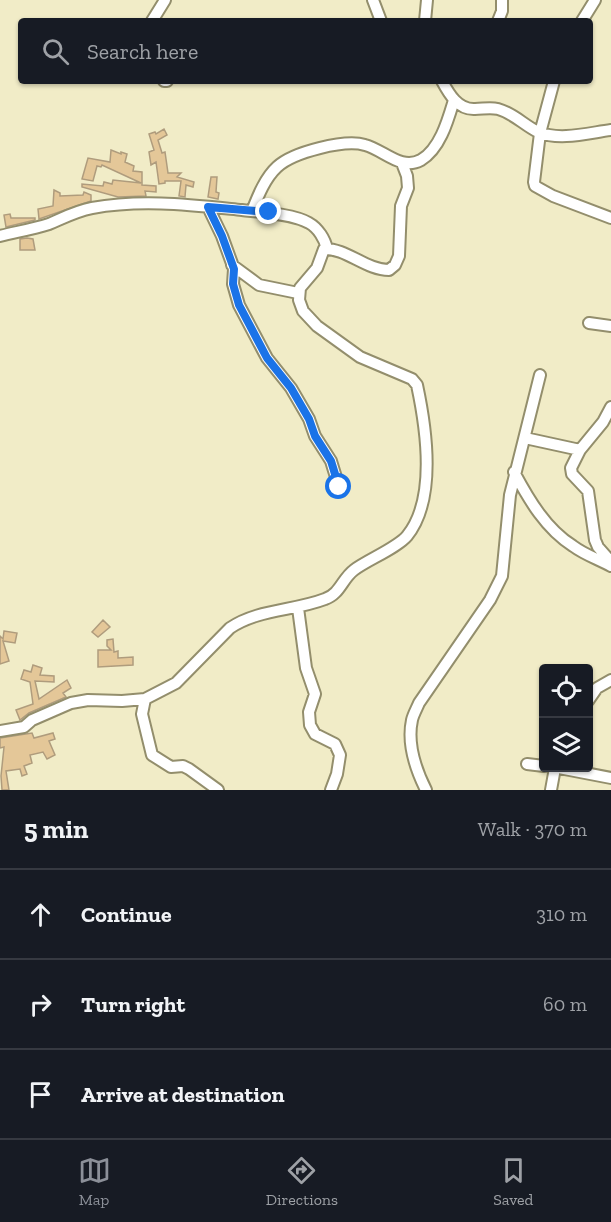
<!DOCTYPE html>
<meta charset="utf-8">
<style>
body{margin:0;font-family:"Zilla Slab",serif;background:#242831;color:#f1f3f6}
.controls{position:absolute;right:18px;bottom:18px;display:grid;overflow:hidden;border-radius:6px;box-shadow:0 2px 4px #0004}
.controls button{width:54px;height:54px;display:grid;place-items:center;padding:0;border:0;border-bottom:2px solid #363941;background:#171b24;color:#f1f3f6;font:30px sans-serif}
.stop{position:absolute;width:18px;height:18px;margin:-14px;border:4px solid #1a73e8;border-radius:50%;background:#fff}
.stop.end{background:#1a73e8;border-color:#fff;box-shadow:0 2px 6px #0008}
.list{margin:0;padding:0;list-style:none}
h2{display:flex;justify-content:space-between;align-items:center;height:78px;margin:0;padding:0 24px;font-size:26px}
h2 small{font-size:20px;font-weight:400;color:#9ea1a6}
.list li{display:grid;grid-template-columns:39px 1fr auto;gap:18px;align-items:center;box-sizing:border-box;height:90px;padding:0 24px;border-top:2px solid #363941}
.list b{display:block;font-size:22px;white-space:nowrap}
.list em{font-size:20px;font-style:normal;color:#9ea1a6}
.icon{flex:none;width:33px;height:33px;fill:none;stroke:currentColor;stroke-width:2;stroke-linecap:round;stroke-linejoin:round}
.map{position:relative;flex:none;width:611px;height:790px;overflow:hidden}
.search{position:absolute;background:#171b24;box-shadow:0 2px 4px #0004;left:18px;right:18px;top:18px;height:66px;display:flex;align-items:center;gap:15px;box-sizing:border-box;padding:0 21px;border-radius:6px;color:#9ea1a6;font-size:22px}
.sheet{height:348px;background:#171b24}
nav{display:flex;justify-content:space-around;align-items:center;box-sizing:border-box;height:84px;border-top:2px solid #363941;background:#171b24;font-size:16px;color:#9ea1a6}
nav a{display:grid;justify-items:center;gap:3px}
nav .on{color:#8c9099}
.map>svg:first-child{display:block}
.building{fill:#e4c798;stroke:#af9c7d;stroke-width:1.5}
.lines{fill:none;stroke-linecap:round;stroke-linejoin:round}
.minor-casing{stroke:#938e6c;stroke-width:14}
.minor{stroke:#fff;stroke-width:10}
.route{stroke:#1a73e8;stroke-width:8}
</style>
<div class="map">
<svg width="611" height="790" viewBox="0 0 611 790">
<rect width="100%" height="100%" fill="#f1ecc7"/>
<path class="building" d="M164,129l3,6 -9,5 4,13 3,-1 3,21h13l-4,4 17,5 -1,5 -7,-2 -1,12 -6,-1 2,-15h-16v2l-6,1 -3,-22 -5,3 -2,-13 5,-2 -5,-16 6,-2 1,2z
M111,150l10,4v-2l6,2 -2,8 9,4 -1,5 9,1v13l14,1v6l-11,-1 1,5 -28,1 -36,-10v-3l21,2 1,-4 8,2 1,-4 28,3 -39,-18 -1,2 -4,-1 -4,15 -11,-2 6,-21 22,4z
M211,177h6l-1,15 3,1 -1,6 -10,-2z
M54,190l6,3v3l23,-1 1,-3 7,3v6l-52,18 -1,-10 15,-3z
M10,214l1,4h24v2l-29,7 -2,-12z
M27,238l6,1 2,11h-15v-11z
M103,620l7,7 -12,10 -6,-5z
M4,631l13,2 -2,10 -12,-2 6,20 -9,3v-28l3,3z
M113,639l1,13 4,-1v7l15,-1v8l-35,2v-17h13l-4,-4v-6z
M33,665l9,3 -2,7 14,1v6l-19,-1 4,18 28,-19 4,8 -8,5 3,4 -37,16 -9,7 -4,-10 17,-6 -3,-22 -9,-3 3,-9 7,2z
M32,733l2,5 19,-5 2,6 -6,2 6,14 -8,4 -4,-7 -13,3 2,8 -8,3 3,8 -5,2 -2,-7 -14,2 3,19h-7l-1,-14 3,-29 -4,1v-10z"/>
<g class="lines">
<defs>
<path id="minor" d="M373,0l8,21
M152,21l13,-21
M425,21l2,-21
M498,21l4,-10v-11
M582,21l13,-21
M164,81h3
M442,81c7,13 16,29 33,28 8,0 15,-2 23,0 15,4 26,16 40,23 22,9 50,1 73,-2
M554,81l-14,52 -6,49 1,4 18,10 58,22
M208,207l14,29 12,33 -1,15 6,21 28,53 24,30 18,31 6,17 16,25 8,26
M252,211c6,-15 13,-33 25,-44 16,-15 68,-28 88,-22 19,5 36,26 56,15 19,-11 27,-40 33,-60
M0,236c16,-4 33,-7 49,-12 14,-6 27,-13 43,-16 50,-9 99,-3 150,2 18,2 52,4 67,13 9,5 16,16 18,26
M232,265l27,20 39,8
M589,323l22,3
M525,438l55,12 23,-28 8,-15
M580,450l-9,18 1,6 16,17 7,49 3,7 13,15
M514,472c15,28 32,57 59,74 12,9 25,13 38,20
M298,608l8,60 9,26 -6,18 1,13 5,9 20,10 5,11 -3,19 -6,16
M588,701l9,-13 14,-8
M0,731l24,-4 8,-7 39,-17 17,-3 34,1 23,-2
M527,764l17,2
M559,768l52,10
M218,790l-29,-21 -6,-3 -12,1 -19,-12 -10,-41 3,-15 31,-16 54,-55c28,-19 64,-17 95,-29 15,-5 17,-20 29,-29 13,-10 43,-22 53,-34 30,-37 19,-109 10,-151l-5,-6 -52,-22 -43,-31 -14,-15 -4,-11 1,-12 17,-20 7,-19c22,-1 42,21 65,21l6,-5 4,-9 2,-50 7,-18 -1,-12 -5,-13
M426,790c-10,-20 -19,-47 -14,-70 1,-5 5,-12 7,-17l71,-103 12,-24 8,-81 30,-120
M551,790l4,-22"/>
</defs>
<use href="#minor" class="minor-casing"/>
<use href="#minor" class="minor"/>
</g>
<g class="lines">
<path class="route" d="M269,212l-61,-5 14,29 12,33 -1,15 6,21 28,53 24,30 18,31 6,17 16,25 8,26"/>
</g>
</svg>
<div class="controls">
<button><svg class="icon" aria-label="locate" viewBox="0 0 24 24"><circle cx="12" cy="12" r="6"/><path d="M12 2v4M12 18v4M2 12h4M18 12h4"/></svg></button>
<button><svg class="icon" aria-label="layers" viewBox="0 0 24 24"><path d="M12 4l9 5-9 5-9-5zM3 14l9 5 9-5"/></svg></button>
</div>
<div class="stop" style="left:339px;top:487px"></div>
<div class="stop end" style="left:269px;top:212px"></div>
<div class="search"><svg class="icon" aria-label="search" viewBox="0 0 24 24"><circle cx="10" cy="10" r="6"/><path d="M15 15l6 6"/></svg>Search here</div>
</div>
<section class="sheet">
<h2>5 min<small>Walk · 370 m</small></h2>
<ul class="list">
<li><svg class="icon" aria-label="ahead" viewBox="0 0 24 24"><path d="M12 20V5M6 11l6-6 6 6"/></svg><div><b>Continue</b></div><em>310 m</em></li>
<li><svg class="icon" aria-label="right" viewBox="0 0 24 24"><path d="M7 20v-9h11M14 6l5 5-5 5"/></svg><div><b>Turn right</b></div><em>60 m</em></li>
<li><svg class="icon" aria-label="arrive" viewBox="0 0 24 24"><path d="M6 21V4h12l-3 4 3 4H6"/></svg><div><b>Arrive at destination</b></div></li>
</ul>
</section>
<nav>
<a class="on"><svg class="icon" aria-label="map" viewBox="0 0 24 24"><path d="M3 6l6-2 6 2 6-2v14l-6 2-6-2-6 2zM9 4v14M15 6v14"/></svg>Map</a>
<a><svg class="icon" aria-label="directions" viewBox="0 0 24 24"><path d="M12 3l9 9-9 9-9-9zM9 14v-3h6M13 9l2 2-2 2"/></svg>Directions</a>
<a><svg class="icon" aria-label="saved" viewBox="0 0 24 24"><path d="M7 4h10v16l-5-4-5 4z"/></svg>Saved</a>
</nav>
